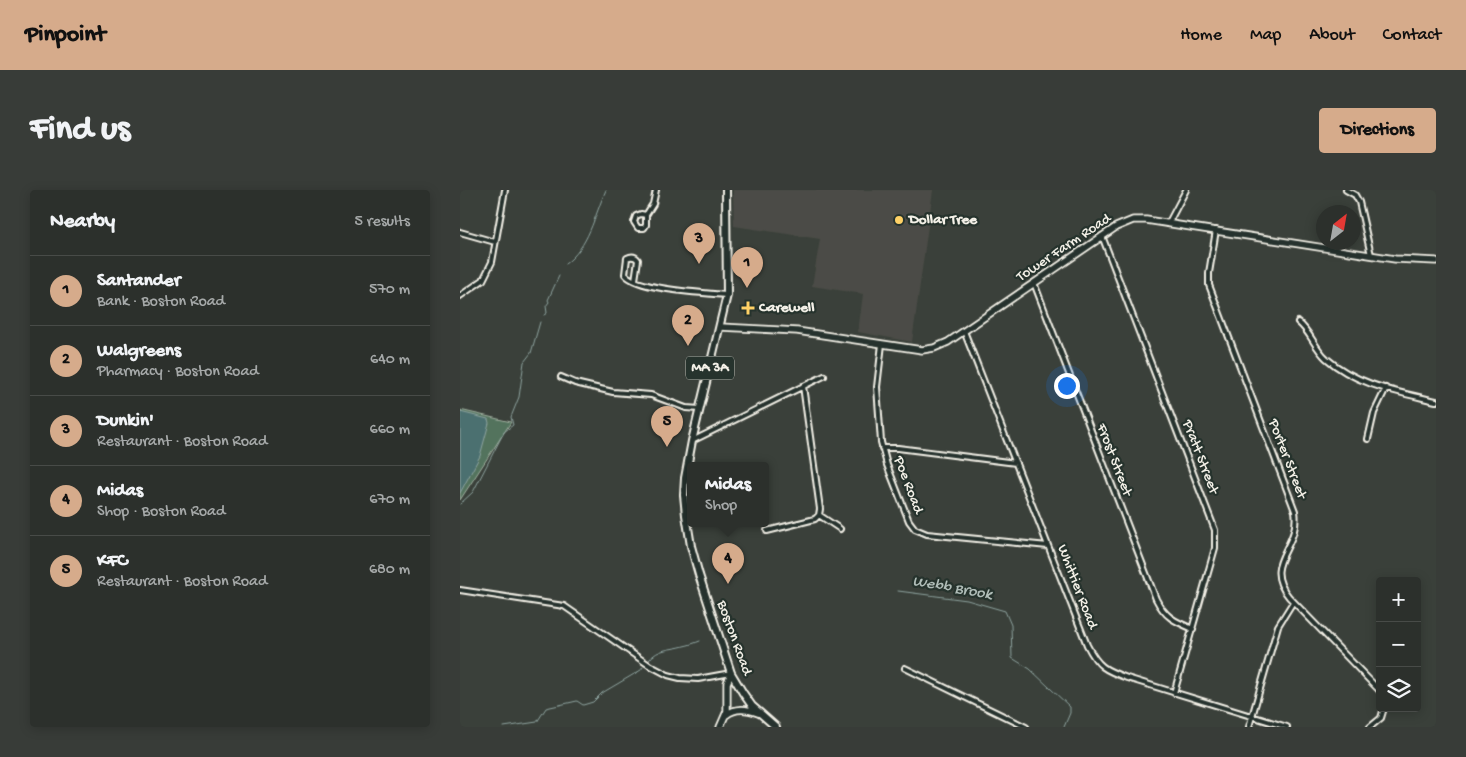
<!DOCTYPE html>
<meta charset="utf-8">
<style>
body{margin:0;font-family:"Gochi Hand",sans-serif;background:#383c38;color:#f1f3f6}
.controls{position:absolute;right:15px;bottom:15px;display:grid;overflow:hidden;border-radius:5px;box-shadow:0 2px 12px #0003}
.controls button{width:45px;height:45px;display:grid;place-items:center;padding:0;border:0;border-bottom:1px solid #484b48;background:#2c302c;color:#f1f3f6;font:25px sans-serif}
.compass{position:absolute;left:856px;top:15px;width:45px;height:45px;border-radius:50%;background:#2c302c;box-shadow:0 2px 12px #0003;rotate:31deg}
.you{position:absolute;left:606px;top:195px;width:18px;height:18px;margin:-12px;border:4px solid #fff;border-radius:50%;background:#1a73e8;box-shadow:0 0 0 8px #1a73e833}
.badge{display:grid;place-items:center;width:32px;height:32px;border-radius:50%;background:#d6ab8b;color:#111;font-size:16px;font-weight:700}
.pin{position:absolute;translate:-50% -41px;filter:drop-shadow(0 1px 2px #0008)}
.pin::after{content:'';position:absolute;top:26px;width:18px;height:15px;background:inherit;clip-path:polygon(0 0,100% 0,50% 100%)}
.popup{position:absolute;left:227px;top:272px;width:82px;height:65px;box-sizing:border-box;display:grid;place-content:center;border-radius:5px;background:#2c302c;filter:drop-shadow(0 1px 4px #0005);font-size:16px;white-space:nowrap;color:#a6a9a9}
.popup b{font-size:19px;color:#f1f3f6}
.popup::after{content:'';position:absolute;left:50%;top:100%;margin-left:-10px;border:10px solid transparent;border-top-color:#2c302c}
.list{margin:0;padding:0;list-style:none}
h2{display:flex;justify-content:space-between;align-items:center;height:65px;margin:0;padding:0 20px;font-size:21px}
h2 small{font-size:16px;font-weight:400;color:#a6a9a9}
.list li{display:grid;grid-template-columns:32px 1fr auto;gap:15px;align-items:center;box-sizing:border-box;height:70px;padding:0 20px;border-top:1px solid #484b48}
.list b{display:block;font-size:19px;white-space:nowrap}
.list p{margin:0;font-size:16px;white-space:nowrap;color:#a6a9a9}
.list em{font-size:16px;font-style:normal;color:#a6a9a9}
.icon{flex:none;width:28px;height:28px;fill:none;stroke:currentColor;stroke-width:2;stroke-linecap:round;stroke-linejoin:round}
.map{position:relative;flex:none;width:976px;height:537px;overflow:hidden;border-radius:5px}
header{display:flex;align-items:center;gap:30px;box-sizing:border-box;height:70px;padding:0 25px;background:#d6ab8b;color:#111}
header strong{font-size:24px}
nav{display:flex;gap:28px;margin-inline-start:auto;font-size:18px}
.intro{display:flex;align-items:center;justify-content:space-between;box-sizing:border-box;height:120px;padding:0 30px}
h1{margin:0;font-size:35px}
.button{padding:12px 22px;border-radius:5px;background:#d6ab8b;color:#111;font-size:18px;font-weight:700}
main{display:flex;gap:30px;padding:0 30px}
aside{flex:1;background:#2c302c;border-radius:5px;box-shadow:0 2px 12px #0003}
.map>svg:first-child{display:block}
.built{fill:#4b4c46}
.green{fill:#52735d;stroke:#a3b2a2}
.water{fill:#4b7070;stroke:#8fa4a0}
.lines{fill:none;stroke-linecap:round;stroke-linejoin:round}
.stream{stroke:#8fa4a0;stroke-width:1}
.street-casing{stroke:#f4f1e8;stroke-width:8}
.secondary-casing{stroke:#f4f1e8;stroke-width:9}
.primary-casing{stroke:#f4f1e8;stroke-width:10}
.street{stroke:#26332d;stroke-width:4}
.secondary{stroke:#26332d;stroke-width:5.5}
.primary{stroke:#26332d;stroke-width:6}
.poi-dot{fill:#ffd166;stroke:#26332d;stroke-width:2}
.labels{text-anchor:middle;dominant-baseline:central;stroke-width:4.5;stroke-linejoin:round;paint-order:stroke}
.shield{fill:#26332d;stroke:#b6b8b0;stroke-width:1}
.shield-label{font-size:14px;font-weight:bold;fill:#f4f1e8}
.poi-label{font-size:15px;font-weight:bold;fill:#f4f1e8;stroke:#26332d;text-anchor:start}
.street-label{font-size:15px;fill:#f4f1e8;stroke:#26332d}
.water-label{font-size:16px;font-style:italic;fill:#b0bdb8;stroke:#26332d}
</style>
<header>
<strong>Pinpoint</strong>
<nav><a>Home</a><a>Map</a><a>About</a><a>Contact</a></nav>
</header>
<div class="intro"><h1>Find us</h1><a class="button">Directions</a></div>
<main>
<aside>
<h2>Nearby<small>5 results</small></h2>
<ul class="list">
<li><span class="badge">1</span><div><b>Santander</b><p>Bank · Boston Road</p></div><em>570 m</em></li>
<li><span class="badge">2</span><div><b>Walgreens</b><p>Pharmacy · Boston Road</p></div><em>640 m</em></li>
<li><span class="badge">3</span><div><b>Dunkin'</b><p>Restaurant · Boston Road</p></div><em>660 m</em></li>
<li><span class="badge">4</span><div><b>Midas</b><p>Shop · Boston Road</p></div><em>670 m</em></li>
<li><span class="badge">5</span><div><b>KFC</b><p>Restaurant · Boston Road</p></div><em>680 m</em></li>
</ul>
</aside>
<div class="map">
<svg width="976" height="537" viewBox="0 0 976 537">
<rect width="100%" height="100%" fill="#3a403a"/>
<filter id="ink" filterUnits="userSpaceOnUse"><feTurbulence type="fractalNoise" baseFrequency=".02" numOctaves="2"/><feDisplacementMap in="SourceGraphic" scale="10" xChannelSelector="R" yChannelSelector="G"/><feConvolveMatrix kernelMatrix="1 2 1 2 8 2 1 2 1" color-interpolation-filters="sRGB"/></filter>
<g filter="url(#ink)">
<path class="built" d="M273,0h200l-21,152 -54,-10 5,-38 -51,-8 8,-47 -86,-13z"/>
<path class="green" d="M0,220l51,12 -51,78z"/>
<path class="water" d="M0,222l28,7 1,4 -9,33 -20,37z"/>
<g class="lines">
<path class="stream" d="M105,74c24,-17 29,-48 41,-74
M84,125l3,-2 -1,-7 3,-4 -1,-2 11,-24
M0,314l13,-12 31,-60 9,-7 -2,-8 8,-20 5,-35 7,-9 9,-31
M438,401l69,9 38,11 6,14 1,33 18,11 40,38v6l-6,14
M189,470c9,-12 22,-10 35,-14 5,-1 11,-3 16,-5
M44,537l33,-5 9,-14 31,-7 6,4 10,-3 9,-9 39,-23 2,-3"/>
<defs>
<path id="street" d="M886,0l9,5 4,7 12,53
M181,24l5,1v10l-2,3h-6l-4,-6 2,-6z
M186,25l7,-11 3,-14
M708,34l18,-34
M756,40l-7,43v12l86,226c6,38 -35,51 -6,86l91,94
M0,42l35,10
M642,46l113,294v18l-41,145
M175,90l3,-20c-3,-4 -7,-4 -11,-2l-2,16c12,16 80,19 102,21
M574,93l122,316c9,18 18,22 37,30
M0,106l23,-16 9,-18 13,-72
M838,132c12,9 16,25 28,36 30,27 72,34 110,43
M504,141l123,314c11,22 18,25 40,33l160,49
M422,154l-5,43 4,55 6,23 22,56 6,8 12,5 121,12
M101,187l14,6 38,9 38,3 35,13 14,1
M343,196l17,123 -1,6
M908,249l6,-26 12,-25
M232,251l132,-65
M422,258h16l118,15
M307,341l48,-12 4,-4 21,14
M0,400l104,16 85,59 19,10 12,3 18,1 33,-6
M445,478l121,59
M789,537l29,-101 15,-24
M910,537l11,-9 3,-10"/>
<path id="secondary" d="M260,137l77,4 125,19 12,-2 14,-6 168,-115 17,-7h13l249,39 41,2
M266,525c10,-8 21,-6 32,-2
M260,537l7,-16v-28l4,-10"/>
<path id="primary" d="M266,0l1,105 -35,146 -7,37 -1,17 2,20 5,31 8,29 32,98 12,20 9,13 24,21"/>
</defs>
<use href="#street" class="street-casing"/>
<use href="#secondary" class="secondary-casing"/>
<use href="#primary" class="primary-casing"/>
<use href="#street" class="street"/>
<use href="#secondary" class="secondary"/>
<use href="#primary" class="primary"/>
</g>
</g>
<g class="poi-dot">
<circle cx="439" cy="30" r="5"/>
<path d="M285.5 110.5h5v5h5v5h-5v5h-5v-5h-5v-5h5z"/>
</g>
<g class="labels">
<rect class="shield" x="226" y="166.5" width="48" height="23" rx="4"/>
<g class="shield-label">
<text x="250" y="178">MA 3A</text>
</g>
<g class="poi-label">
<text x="449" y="30">Dollar Tree</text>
<text x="299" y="118">Carewell</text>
</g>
<g class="street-label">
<text transform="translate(604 58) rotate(-34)">Tower Farm Road</text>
<text transform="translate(740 267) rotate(69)">Pratt Street</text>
<text transform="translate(827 269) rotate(69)">Porter Street</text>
<text transform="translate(654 270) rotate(69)">Frost Street</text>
<text transform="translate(448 295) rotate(69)">Poe Road</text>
<text transform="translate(617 397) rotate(69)">Whittier Road</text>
<text transform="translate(274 448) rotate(70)">Boston Road</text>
</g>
<g class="water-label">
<text transform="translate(492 399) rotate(10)">Webb Brook</text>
</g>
</g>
</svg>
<div class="controls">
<button>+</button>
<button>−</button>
<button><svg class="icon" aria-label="layers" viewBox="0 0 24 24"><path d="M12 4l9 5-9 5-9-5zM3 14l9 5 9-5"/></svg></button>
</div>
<svg class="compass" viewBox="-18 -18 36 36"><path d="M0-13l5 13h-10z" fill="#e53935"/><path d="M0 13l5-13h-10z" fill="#a6a9a9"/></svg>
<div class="you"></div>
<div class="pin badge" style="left:287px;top:98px">1</div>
<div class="pin badge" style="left:228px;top:156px">2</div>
<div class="pin badge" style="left:239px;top:74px">3</div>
<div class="pin badge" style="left:268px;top:394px">4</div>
<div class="popup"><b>Midas</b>Shop</div>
<div class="pin badge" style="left:207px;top:257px">5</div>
</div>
</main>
